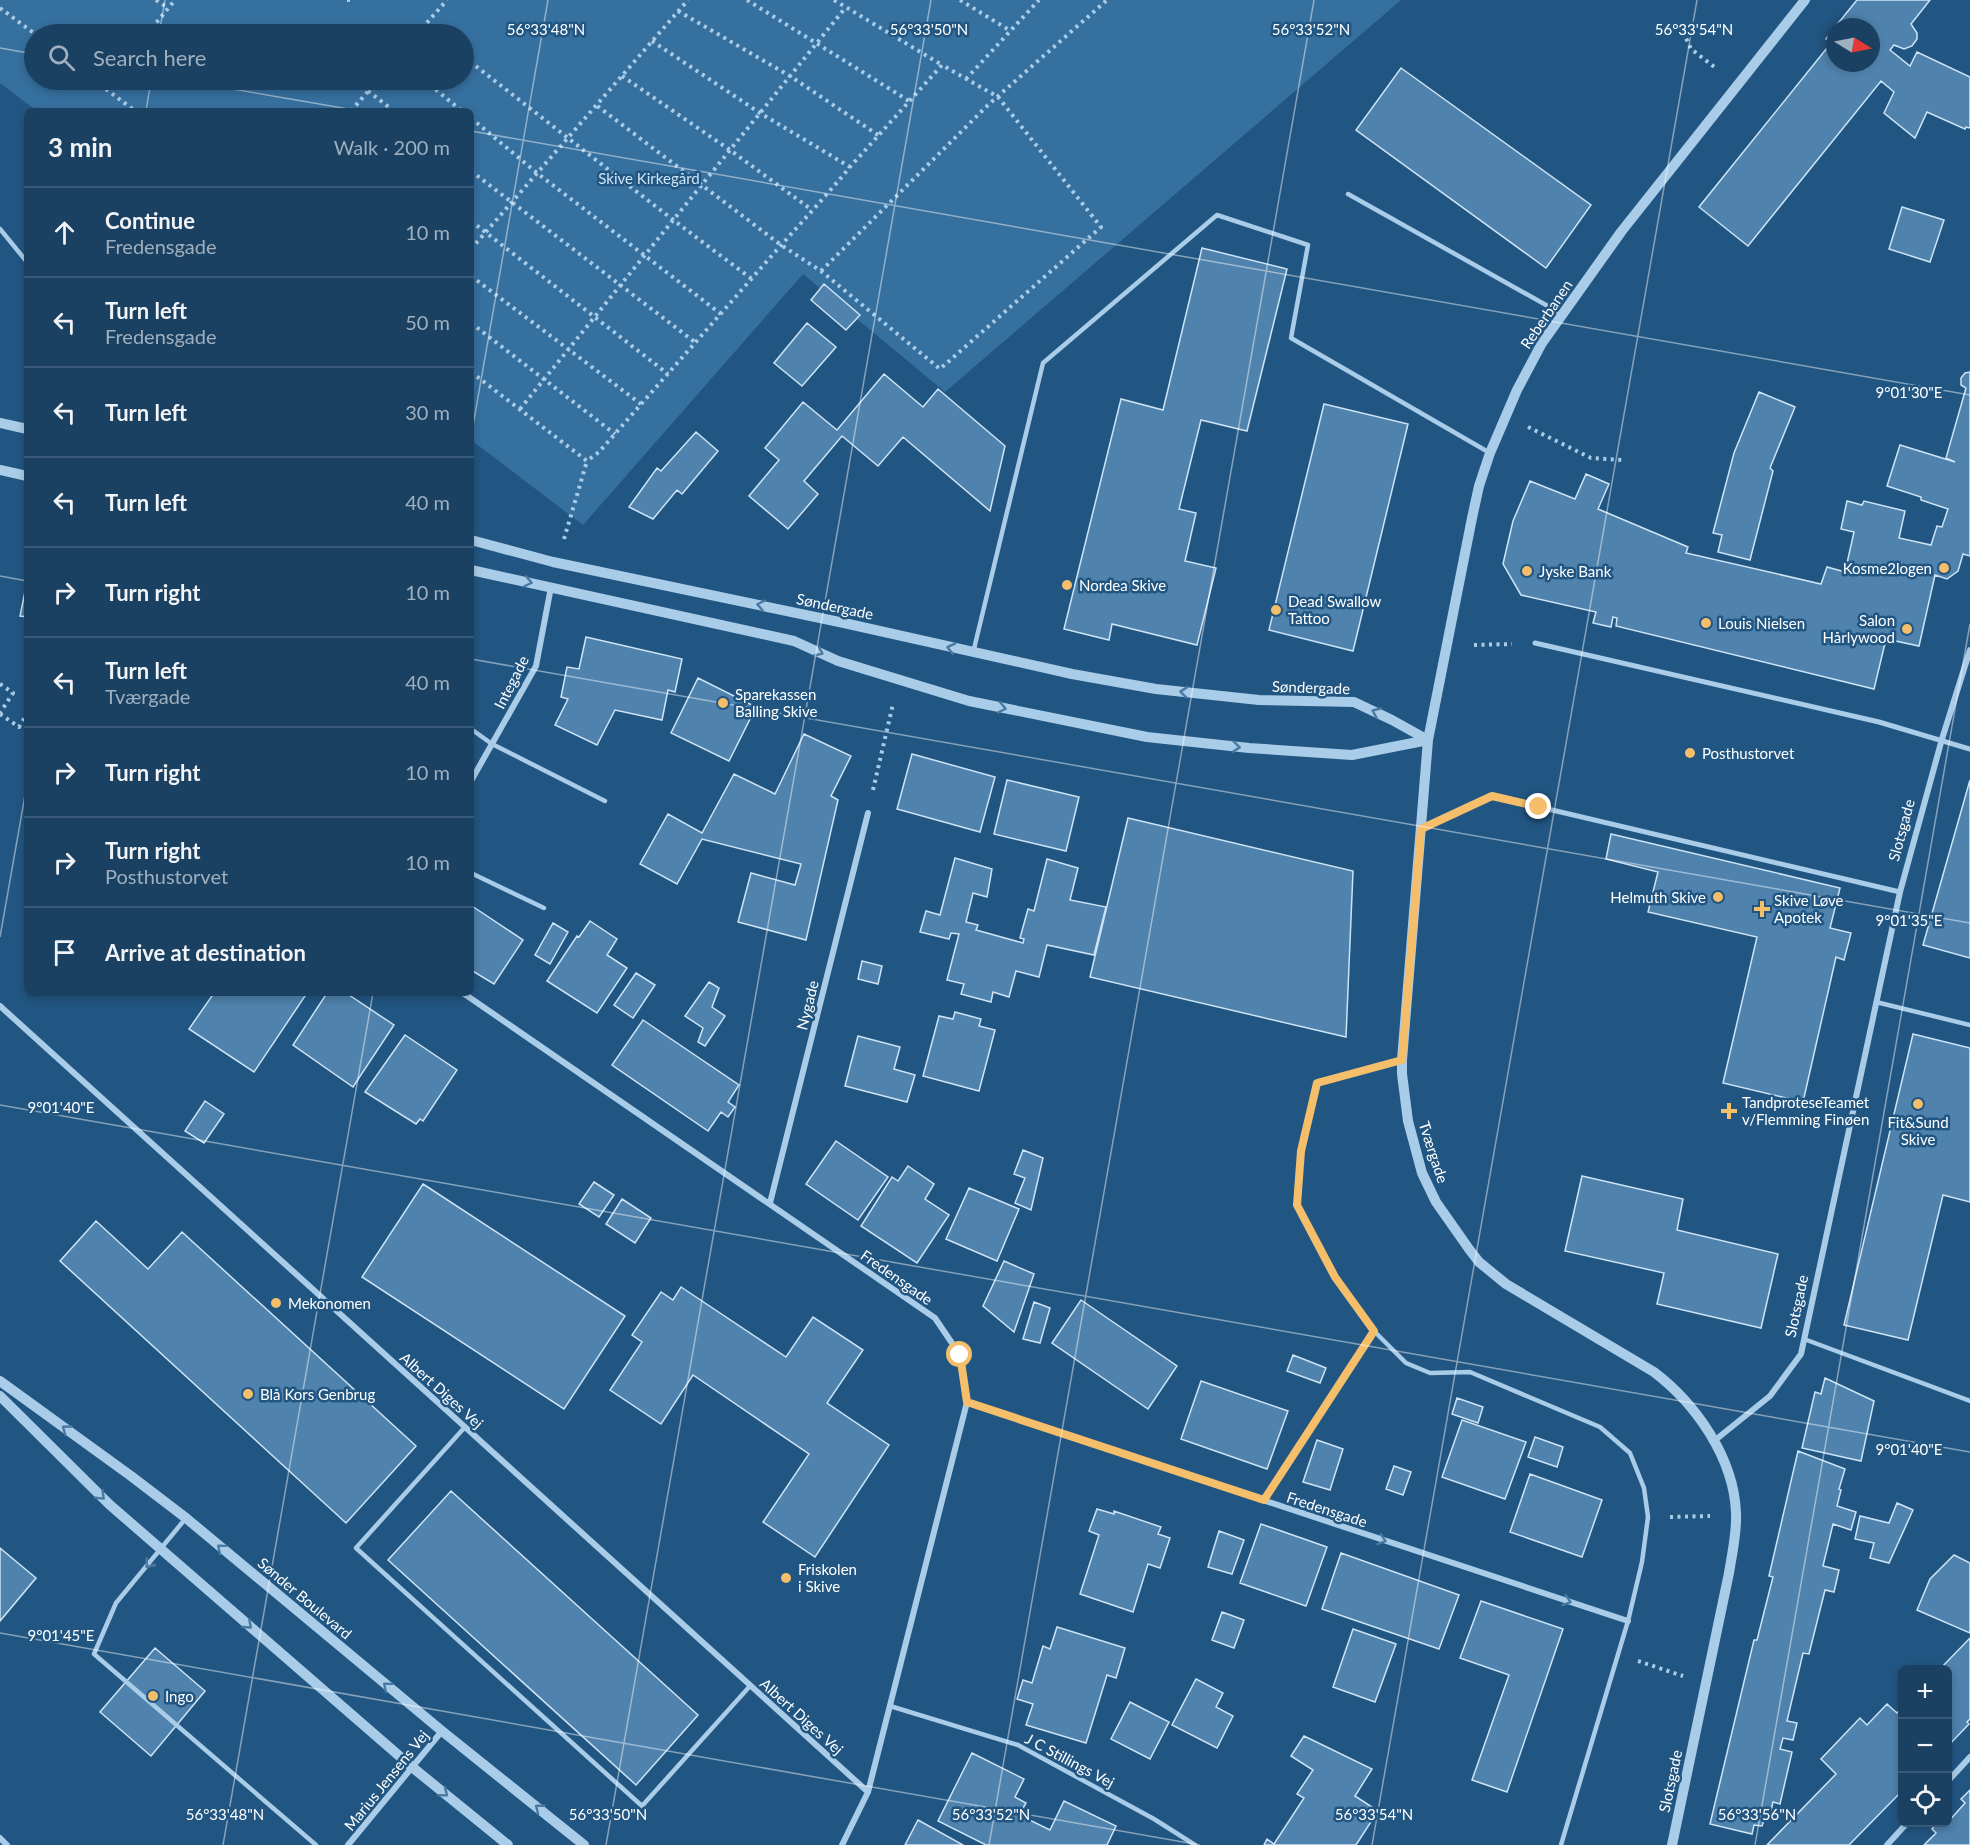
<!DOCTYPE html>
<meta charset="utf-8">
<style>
body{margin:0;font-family:Lato,sans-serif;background:#234768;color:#f1f3f6}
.controls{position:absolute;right:18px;bottom:18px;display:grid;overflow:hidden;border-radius:9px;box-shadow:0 3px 9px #0003}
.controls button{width:54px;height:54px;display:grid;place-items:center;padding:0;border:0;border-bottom:2px solid #385977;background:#1a4062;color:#f1f3f6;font:30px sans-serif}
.compass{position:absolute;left:1826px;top:18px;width:54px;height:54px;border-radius:50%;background:#1a4062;box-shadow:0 3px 9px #0003;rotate:100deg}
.stop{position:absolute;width:18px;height:18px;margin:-14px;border:4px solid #f4be6b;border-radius:50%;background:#fff}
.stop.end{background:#f4be6b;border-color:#fff;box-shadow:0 2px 6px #0008}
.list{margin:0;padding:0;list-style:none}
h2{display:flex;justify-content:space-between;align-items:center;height:78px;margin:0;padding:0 24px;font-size:26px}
h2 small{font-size:20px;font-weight:400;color:#9fafbe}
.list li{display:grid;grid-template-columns:39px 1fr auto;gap:18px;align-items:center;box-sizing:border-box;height:90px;padding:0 24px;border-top:2px solid #385977}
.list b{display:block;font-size:22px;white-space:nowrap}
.list p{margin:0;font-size:20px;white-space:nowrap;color:#9fafbe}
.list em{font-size:20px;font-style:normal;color:#9fafbe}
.icon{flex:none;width:33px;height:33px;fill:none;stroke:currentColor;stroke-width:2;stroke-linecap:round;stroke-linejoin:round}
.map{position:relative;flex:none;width:1970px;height:1845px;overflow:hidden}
.search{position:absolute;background:#1a4062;box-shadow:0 3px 9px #0003;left:24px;top:24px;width:450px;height:66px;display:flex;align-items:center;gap:15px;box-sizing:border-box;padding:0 21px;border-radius:33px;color:#9fafbe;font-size:22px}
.panel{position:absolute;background:#1a4062;box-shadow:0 3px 9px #0003;left:24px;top:108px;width:450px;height:888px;border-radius:9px}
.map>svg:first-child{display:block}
.green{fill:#36709f;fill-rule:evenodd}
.building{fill:#4f82ac;stroke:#cde4f6;stroke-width:1.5}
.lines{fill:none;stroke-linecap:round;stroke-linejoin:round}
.path{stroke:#a9cce8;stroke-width:4;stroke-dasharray:3 4.5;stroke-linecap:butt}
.service{stroke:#a9cce8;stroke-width:4.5}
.pedestrian{stroke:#a9cce8;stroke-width:5}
.minor{stroke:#a9cce8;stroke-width:6}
.tertiary{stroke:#a9cce8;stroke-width:10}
.oneway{stroke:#4a79a1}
.route{stroke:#f4be6b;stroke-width:8}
.ticks{fill:none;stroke:#fff;stroke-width:1.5;stroke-opacity:0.45}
.poi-dot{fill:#f4be6b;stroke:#225682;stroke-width:2}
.labels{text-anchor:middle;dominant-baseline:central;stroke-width:5;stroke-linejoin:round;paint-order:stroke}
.park-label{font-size:15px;fill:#cde4f6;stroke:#225682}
.street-label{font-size:15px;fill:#fff;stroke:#225682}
.poi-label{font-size:15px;fill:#fff;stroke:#225682;text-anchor:start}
.ticks-label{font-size:15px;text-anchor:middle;fill:#fff;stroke:#225682;stroke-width:5;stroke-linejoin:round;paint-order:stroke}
</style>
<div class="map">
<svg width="1970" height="1845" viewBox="0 0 1970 1845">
<rect width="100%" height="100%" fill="#225682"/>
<path class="green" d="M0,0h1401l-456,392 -142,-118 -220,251 -112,-85v-329h-434l-37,-28zM34,34h430v46h-430z"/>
<path class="building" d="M1857,0h73l-19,24 6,9v6l-5,7 -8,3 -10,-4 -4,5 20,16 7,-14 53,25v51l-4,-1 -1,2 -38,-17 -12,26 -31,-25 10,-21 -13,-11 -133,165 -49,-39 132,-164 -5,-4 9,-11v35h36v-36h-36z
M1401,68l190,137 -45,63 -190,-138z
M1902,207l42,13 -14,42 -41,-13z
M1202,248l85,21 -40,162 -46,-11 -22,89 17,4 -11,48 31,7 -19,77 -85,-21 -3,16 -45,-11 57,-230 42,11z
M824,284l36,31 -14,15 -35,-30z
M807,323l29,24 -34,39 -28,-23z
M1965,373l5,-1v184l-7,-2 -5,17 -11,8 -12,-4 -16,71 -33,-7 -12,50 -258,-63 1,-8 -4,-1 -2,10 -18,-4 3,-11 -75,-17 -18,-31 10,-43 17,-40 45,18 11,-25 23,10 -11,25 90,38 -2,6 135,31 6,-17 18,5 9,-40 -13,-3 6,-28 15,4 2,-4 41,10 -6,27 32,7 6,-19 5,1 6,-18 -27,-9v-3l-34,-11 13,-41 55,17 -9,-4 20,-70 -5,-3v-7z
M884,374l39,33 15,-18 67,57 -15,65 -87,-74 -25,29 -36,-30 -38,45 14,13 -30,35 -39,-33 30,-36 -14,-12 38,-46 34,28z
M1759,392l36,15 -25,61 3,3 -23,89 -32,-8 4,-17 -9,-2 21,-80z
M1324,404l84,20 -55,227 -84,-21z
M696,432l22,19 -36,43 -5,-4 -24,29 -24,-12 28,-39 4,3z
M27,582v35l-7,-1z
M586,637l96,22 -7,33 -7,-2 -6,30 -47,-10 -18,35 -42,-20 13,-26 -7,-2 6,-30 12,2z
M698,678l58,29 -27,54 -58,-28z
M804,734l47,22 -20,40 7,4 -32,140 -68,-18 13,-49 44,12 6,-21 -99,-25 -25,45 -37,-20 28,-50 34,19 32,-59 41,20z
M912,754l83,23 -15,55 -83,-23z
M1007,780l72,17 -13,54 -72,-17z
M1970,780v178l-47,-13z
M1128,818l225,53 -7,166 -256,-60z
M1611,834l229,54 -10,40 21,5 -7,27 -8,-3 -33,145 -80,-19 34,-146 -109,-25 10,-40 -52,-13z
M955,858l37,11 -5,28 -14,-4 -7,29 12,3 -2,5 47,13 1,-4 -4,-1 8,-29 6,2 13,-52 31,9 -8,32 36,7 -12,48 -47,-10 -8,32 -23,-6 -7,26 -16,-5 -2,10 -30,-8 3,-10 -17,-4 12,-46 -8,-1 -2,6 -29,-7 6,-21 14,4z
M472,906l51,34 -29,44 -23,-14z
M590,921l27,18 -10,16 20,13 -30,45 -50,-32 30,-45 2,1z
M553,923l15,9 -18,32 -15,-9z
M862,961l20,5 -4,18 -20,-5z
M636,973l19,12 -22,33 -19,-13z
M709,982l10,6 -7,19 13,9 -20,30 -7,-4 5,-14 -18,-12z
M214,993h93l-53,79 -65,-43z
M327,993h19l48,32 -41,62 -60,-42z
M955,1012l26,7 -2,7 16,4 -16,61 -56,-15 16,-60 14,3z
M643,1020l96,65 -11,17 7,5 -7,10 -7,-5 -13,19 -96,-66z
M1913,1034l57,14v154l-27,-7 -35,145 -64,-15z
M405,1035l52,35 -34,51 -3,-2 -4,5 -51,-32z
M858,1036l42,11 -6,22 21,6 -8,27 -62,-16z
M205,1101l19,13 -20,29 -19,-12z
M836,1141l52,36 -30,43 -52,-36z
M1023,1150l20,8 -12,52 -16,-7 10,-25 -11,-4z
M908,1166l26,18 -9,15 24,16 -32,48 -56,-37 31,-49 6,4z
M1582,1176l101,23 -6,31 101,24 -17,74 -104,-24 7,-31 -99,-22z
M594,1182l20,13 -15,22 -20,-13z
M423,1184l202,132 -61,93 -202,-132z
M969,1188l50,21 -22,52 -51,-22z
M622,1199l29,19 -16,25 -29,-19z
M96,1221l52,48 34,-37 234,214 -70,77 -286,-262z
M1004,1261l30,13 -20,58 -31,-26z
M681,1287l105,70 27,-40 50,33 -36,53 62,42 -74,112 -52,-35 46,-68 -116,-79 -32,49 -51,-34 32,-48 -10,-7 29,-43 12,8z
M1081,1300l96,66 -29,43 -96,-66z
M1034,1302l16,6 -10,35 -17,-4z
M1293,1355l33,13 -6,15 -33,-12z
M1825,1378l49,23 -13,60 -59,-13 13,-56 6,2z
M1201,1381l87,30 -21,58 -86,-30z
M1457,1398l26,9 -5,16 -26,-9z
M1462,1420l64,22 -21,57 -63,-22z
M1535,1437l28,10 -6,20 -29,-10z
M1317,1440l26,9 -13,41 -27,-8z
M1798,1451l47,18 -6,20 2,1 -4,16 19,6 -5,18 -18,-6 -10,42 16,4 -5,22 -9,-2 -16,64 -6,-1 -16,68 10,2 -4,17 -10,-2 -3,11 12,3 -12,52 -7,-2 -4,17 -4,-1 -3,8 -8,-1 -2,9 -42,-10 44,-184h3l16,-63 -4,-1z
M1394,1466l17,6 -8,23 -17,-6z
M1530,1474l72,26 -20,57 -72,-25z
M451,1491l247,224 -62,70 -248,-225z
M1897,1503l16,7 -24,53 -19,-5 4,-15 -19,-4 5,-23 29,7z
M1097,1509l17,5v-3l47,16 -3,7 12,4 -10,30 -12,-4 -15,48 -53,-18 19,-59 -10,-4z
M1261,1524l66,23 -21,59 -66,-23z
M1219,1531l25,9 -12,34 -24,-7z
M0,1548l36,30 -36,43z
M1341,1553l118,42 -20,54 -117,-40z
M1954,1555l16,8v70l-53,-23 13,-31z
M1481,1601l82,28 -56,163 -35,-12 37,-105 -49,-17z
M1222,1612l22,8 -10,28 -22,-8z
M1057,1627l68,21 -9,30 -9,-3 -21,68 -60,-18 7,-21 -16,-5 6,-19 9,3 11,-37 7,3z
M1353,1629l43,15 -21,58 -42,-15z
M1970,1638v81l-3,3 2,2 -21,22v-76h-9z
M155,1648l50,43 -54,65 -51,-44z
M1196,1679l27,14 -7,14 17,9 -16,32 -45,-23z
M1130,1702l39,20 -19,37 -39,-20z
M1887,1704l10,9 5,-6v84l-53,54h-82l69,-71 -15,-15 39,-41 7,7z
M1304,1736l68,33 -17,27 23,15 -22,34h-92l3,-6 7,5 30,-46 -7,-4 16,-24 -22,-14z
M972,1753l52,26 -9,18 11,6 -7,12 31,15 14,-29 52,25 -9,19h-121l-48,-24z
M1970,1790v55h-46l12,-12 -4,-4 6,-7h10l17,-19 -4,-4z
M918,1820l45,25h-58z"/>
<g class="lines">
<path class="path" d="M156,0l12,8
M347,0h3
M747,0l162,101
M834,0l108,65
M960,0l49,30
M0,8l35,26
M678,11l112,65 88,59
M1680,25l11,24 26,20
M424,27l10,7
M147,34l28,-34
M417,34l30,-34
M652,41l108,72 90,54
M464,57c96,74 190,150 288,222
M622,76l108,74 82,60
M966,79l73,-79
M94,80l41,31
M424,80l38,31
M104,87l6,-7
M368,91l26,20
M351,111l27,-31
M471,118l66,55 184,141
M471,171l225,172
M471,221l197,153
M471,249l217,-249
M821,271l167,-166 119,-105
M471,276l170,128
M471,323l144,111
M471,372l116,89 12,-9c59,-67 117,-133 176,-200 25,-28 51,-56 75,-85l92,-102 56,32 103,130 -161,142 -119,-98 -40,-26 -185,-140
M520,409l326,-402
M1528,427l63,31 32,2
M564,539l23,-78
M1474,645l38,-1
M0,684l13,9 -13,20
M0,714l19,13 8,-13
M873,790l20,-86
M1449,816l23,-10
M1276,1481l85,-129
M1670,1517l40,-1
M1638,1661l45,15"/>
<path class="service" d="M1348,194l214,120
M0,229l27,33
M973,653l70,-290 174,-148 91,30 -17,93 199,115
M471,729l21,15 113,57
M471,873l73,35
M1876,1002l94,23
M1402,1060l-85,23 -16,68 -4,54 38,72 39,54 32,32 24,10 40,-1 130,55 30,26 14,35 4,29 -6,45 -14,59 -67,224
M1804,1339l166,62
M465,1427l-109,121 286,258 108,-120
M186,1518l-70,85 -22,51 222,191
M890,1706l128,39 136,74 41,26"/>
<path class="pedestrian" d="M1535,643l344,79 91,27
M1493,796l407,96"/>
<path class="minor" d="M471,781l65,-115 15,-79
M463,993l472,325 25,37 7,47 -99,390 -26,53
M0,1006l868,786
M770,1203l98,-390
M967,1402l661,219
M1714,1441l56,-45 31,-42 99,-462 42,-153 28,-89
M1948,1781l22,-24
M0,1838l7,7
M348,1845l94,-114
M1887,1845l21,-23"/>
<path class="tertiary" d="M0,423l27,6
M0,470l27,6
M471,540l82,22 291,61 228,51 84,15 103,11 95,2 38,18 36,20
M471,570l323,71 44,20 131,40 178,36 102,11 103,7 76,-15
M0,1381l131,95 55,42 256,213 142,114
M0,1396l110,109 302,262 96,78
M1672,1845l57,-272c3,-19 8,-40 7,-60 -2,-55 -40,-109 -82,-141l-148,-88 -27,-22 -10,-13 -33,-47 -14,-29 -14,-52 -6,-47v-14l26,-320 44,-222 7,-32 11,-33 27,-63 25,-47 79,-111 184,-232"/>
</g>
<defs><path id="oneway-chevron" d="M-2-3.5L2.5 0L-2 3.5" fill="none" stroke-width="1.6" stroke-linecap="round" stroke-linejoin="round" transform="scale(1.5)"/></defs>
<g class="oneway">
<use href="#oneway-chevron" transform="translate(528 582) rotate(12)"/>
<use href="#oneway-chevron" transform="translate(761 605) rotate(-168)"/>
<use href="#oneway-chevron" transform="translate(951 648) rotate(-167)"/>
<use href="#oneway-chevron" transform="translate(819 652) rotate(25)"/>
<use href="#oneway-chevron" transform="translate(1184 692) rotate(-174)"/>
<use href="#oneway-chevron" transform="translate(1002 708) rotate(12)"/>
<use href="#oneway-chevron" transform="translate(1376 712) rotate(-156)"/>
<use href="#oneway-chevron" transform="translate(1236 747) rotate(6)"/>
<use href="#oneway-chevron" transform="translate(66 1429) rotate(-144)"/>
<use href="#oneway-chevron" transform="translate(101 1496) rotate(44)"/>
<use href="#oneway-chevron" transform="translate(1382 1540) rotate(18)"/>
<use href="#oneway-chevron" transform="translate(221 1548) rotate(-140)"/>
<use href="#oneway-chevron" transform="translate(149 1564) rotate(129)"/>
<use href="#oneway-chevron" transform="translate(1567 1601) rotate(18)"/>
<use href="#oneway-chevron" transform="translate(248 1625) rotate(41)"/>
<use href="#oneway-chevron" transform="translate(387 1686) rotate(-140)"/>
<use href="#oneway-chevron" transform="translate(444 1793) rotate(39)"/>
<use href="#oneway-chevron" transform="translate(539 1808) rotate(-141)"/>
</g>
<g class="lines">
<path class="route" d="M960,1355l7,47 297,98 110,-169 -39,-54 -38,-72 4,-54 16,-68 85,-23 19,-231 71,-33 47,11"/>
</g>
<path class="ticks" d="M159,34l6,-34M0,48l34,6M181,80l179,31M146,111l5,-31M471,131l1499,264M471,437l77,-437M0,576l27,5M471,659l1499,264M0,937l27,-153M0,1105l1970,347M0,1633l1200,212M223,1845l150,-852M606,1845l325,-1845M989,1845l325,-1845M1372,1845l325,-1845M1755,1845l215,-1221"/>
<g class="poi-dot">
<circle cx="1944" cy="568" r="6"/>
<circle cx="1527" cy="571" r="6"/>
<circle cx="1067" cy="585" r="6"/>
<circle cx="1276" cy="610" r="6"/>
<circle cx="1706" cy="623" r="6"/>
<circle cx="1907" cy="629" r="6"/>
<circle cx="723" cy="703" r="6"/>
<circle cx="1690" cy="753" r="6"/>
<circle cx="1718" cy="897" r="6"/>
<path d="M1759 900h6v6h6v6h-6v6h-6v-6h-6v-6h6z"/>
<circle cx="1918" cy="1104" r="6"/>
<path d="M1726 1102h6v6h6v6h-6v6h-6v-6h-6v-6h6z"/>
<circle cx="276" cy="1303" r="6"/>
<circle cx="248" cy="1394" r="6"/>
<circle cx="786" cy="1578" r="6"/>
<circle cx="153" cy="1696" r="6"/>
</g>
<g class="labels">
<g class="park-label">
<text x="649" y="178">Skive Kirkegård</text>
</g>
<g class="street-label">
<text transform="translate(1546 314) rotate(-56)">Reberbanen</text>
<text transform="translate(835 606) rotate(12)">Søndergade</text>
<text transform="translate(511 682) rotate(-63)">Integade</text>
<text transform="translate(1311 687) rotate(2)">Søndergade</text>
<text transform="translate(1901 830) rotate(-75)">Slotsgade</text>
<text transform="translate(807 1005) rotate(-76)">Nygade</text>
<text transform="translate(1434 1152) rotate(72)">Tværgade</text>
<text transform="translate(897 1277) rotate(35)">Fredensgade</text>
<text transform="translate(1796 1306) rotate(-78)">Slotsgade</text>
<text transform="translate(442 1390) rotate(42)">Albert Diges Vej</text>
<text transform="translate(1327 1509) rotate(18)">Fredensgade</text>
<text transform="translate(305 1598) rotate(40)">Sønder Boulevard</text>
<text transform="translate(802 1716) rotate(42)">Albert Diges Vej</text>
<text transform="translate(1070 1760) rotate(28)">J C Stillings Vej</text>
<text transform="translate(386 1780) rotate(-51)">Marius Jensens Vej</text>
<text transform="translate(1670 1781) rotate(-78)">Slotsgade</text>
</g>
<g class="poi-label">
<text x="1932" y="568" text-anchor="end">Kosme2logen</text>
<text x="1539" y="571">Jyske Bank</text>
<text x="1079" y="585">Nordea Skive</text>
<text x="1288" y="601">Dead Swallow<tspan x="1288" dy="17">Tattoo</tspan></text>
<text x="1895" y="620" text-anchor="end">Salon<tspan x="1895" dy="17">Hårlywood</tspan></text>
<text x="1718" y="623">Louis Nielsen</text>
<text x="735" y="694">Sparekassen<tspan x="735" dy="17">Balling Skive</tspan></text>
<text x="1702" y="753">Posthustorvet</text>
<text x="1706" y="897" text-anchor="end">Helmuth Skive</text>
<text x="1774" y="900">Skive Løve<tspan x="1774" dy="17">Apotek</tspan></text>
<text x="1742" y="1102">TandproteseTeamet<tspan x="1742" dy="17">v/Flemming Finøen</tspan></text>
<text x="1918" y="1122" text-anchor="middle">Fit&amp;Sund<tspan x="1918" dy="17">Skive</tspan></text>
<text x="288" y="1303">Mekonomen</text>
<text x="260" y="1394">Blå Kors Genbrug</text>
<text x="798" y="1569">Friskolen<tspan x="798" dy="17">i Skive</tspan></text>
<text x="165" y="1696">Ingo</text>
</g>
</g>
<g class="ticks-label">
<text x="546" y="35">56°33'48"N</text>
<text x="929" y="35">56°33'50"N</text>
<text x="1311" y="35">56°33'52"N</text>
<text x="1694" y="35">56°33'54"N</text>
<text x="1909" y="398">9°01'30"E</text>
<text x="1909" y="926">9°01'35"E</text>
<text x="61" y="1113">9°01'40"E</text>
<text x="1909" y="1455">9°01'40"E</text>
<text x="61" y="1641">9°01'45"E</text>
<text x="225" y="1820">56°33'48"N</text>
<text x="608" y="1820">56°33'50"N</text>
<text x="991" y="1820">56°33'52"N</text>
<text x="1374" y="1820">56°33'54"N</text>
<text x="1757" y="1820">56°33'56"N</text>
</g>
</svg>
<div class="controls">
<button>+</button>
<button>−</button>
<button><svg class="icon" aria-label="locate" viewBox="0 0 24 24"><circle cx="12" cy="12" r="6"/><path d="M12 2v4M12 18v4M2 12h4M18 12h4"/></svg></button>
</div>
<svg class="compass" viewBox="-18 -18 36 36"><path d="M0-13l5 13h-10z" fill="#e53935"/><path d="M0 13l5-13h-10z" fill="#9fafbe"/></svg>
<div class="stop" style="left:960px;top:1355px"></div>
<div class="stop end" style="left:1539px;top:807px"></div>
<div class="search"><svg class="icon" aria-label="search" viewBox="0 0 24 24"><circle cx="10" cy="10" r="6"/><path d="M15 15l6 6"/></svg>Search here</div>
<section class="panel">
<h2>3 min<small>Walk · 200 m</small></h2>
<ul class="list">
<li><svg class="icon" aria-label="ahead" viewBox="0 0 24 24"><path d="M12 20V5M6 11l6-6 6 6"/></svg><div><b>Continue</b><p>Fredensgade</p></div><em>10 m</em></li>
<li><svg class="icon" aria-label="left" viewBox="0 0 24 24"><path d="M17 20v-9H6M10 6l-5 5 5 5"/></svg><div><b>Turn left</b><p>Fredensgade</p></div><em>50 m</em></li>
<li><svg class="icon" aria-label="left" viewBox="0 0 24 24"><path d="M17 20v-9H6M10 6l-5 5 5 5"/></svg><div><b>Turn left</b></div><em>30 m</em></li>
<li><svg class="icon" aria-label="left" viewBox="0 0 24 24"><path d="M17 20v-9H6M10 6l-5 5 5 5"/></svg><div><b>Turn left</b></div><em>40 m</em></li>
<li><svg class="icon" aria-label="right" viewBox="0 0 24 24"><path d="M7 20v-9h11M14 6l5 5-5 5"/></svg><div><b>Turn right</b></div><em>10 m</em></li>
<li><svg class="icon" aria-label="left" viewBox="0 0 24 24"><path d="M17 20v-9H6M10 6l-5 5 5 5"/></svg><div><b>Turn left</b><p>Tværgade</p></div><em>40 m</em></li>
<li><svg class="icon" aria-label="right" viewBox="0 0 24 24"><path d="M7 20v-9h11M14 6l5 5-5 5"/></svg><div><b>Turn right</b></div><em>10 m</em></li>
<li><svg class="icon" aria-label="right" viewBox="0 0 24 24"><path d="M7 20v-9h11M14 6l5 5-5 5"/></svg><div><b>Turn right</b><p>Posthustorvet</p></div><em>10 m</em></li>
<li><svg class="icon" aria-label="arrive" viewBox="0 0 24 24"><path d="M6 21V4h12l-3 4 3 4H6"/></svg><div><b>Arrive at destination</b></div></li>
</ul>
</section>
</div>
